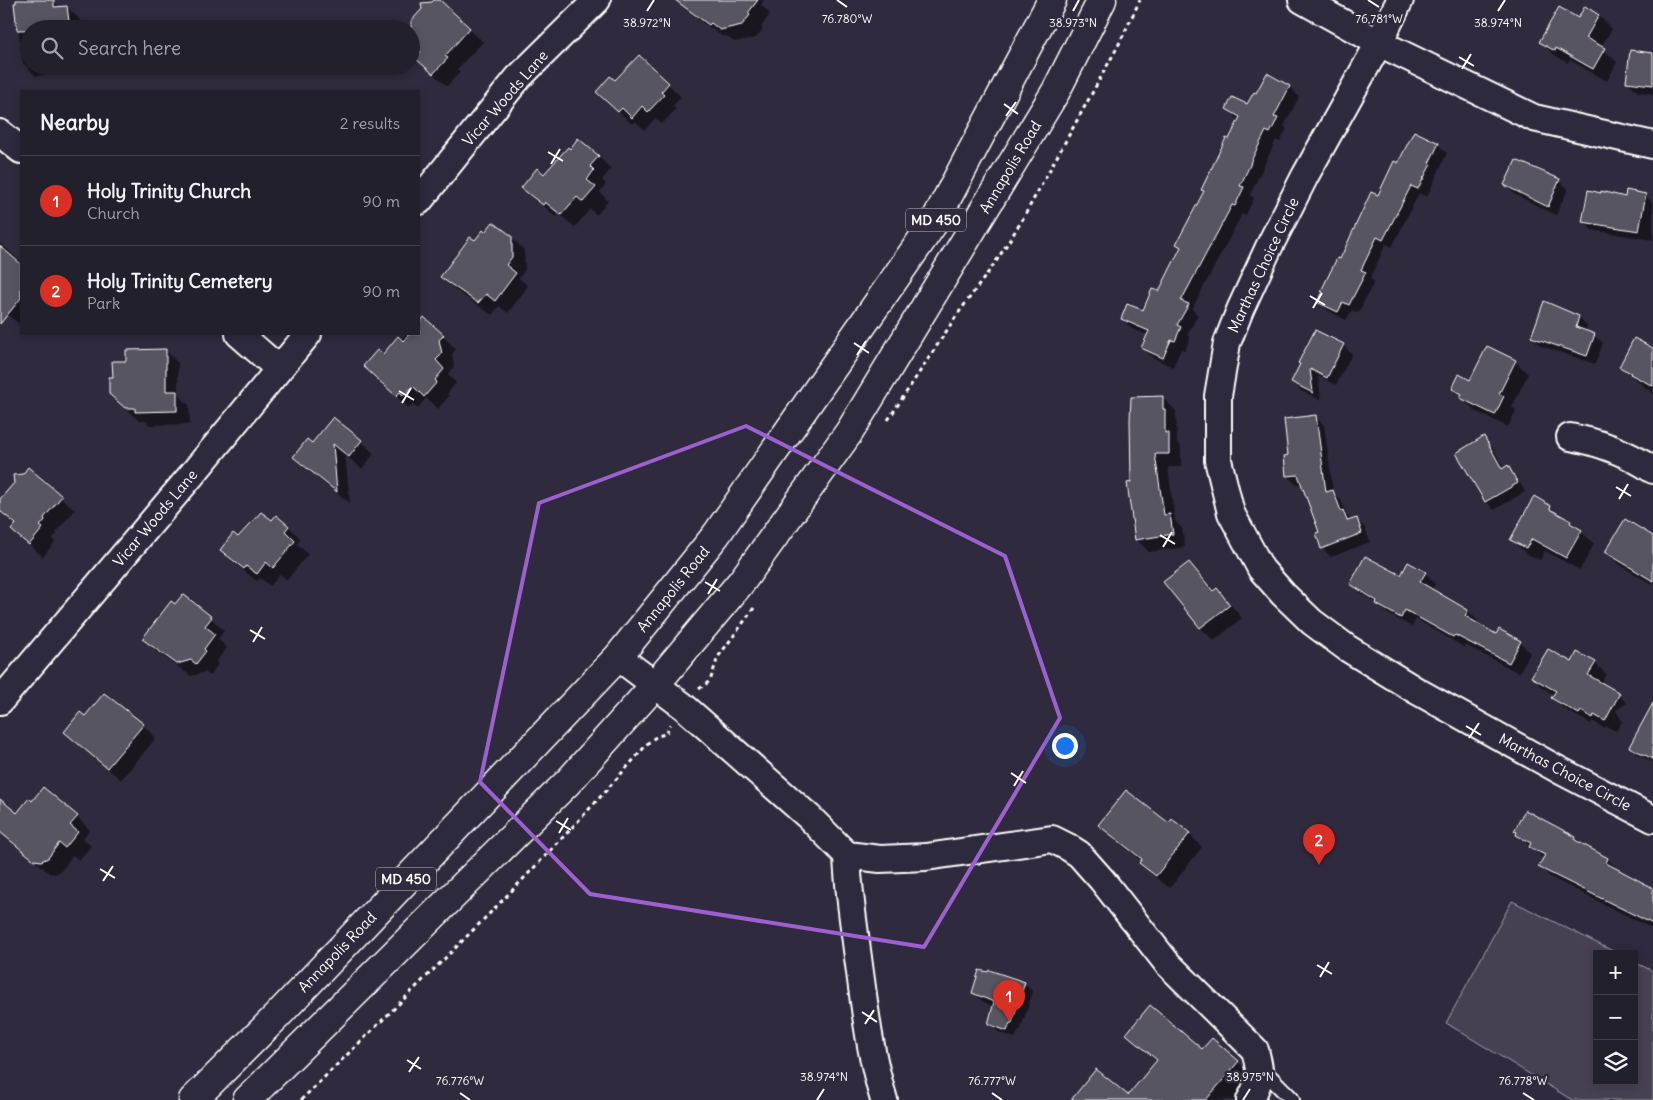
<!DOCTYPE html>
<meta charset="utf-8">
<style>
body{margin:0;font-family:Delius,sans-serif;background:#2b2836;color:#f1f3f6}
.controls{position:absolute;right:15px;bottom:15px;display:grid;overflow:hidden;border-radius:0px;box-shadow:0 2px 8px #0003}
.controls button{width:45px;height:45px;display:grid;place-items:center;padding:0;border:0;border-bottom:1px solid #403e4a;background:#23202e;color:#f1f3f6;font:25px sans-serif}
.you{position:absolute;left:1064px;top:745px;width:18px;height:18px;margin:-12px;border:4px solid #fff;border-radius:50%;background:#1a73e8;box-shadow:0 0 0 8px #1a73e833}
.badge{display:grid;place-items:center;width:32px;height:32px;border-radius:50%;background:#d93025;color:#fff;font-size:16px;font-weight:700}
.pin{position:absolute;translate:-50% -41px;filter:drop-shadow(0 1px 2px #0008)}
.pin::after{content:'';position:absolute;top:26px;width:18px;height:15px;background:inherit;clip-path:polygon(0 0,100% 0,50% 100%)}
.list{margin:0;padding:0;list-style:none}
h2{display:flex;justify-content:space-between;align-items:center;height:65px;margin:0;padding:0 20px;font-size:21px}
h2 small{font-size:16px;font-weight:400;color:#a3a3aa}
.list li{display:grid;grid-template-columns:32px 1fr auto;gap:15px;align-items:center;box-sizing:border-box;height:90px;padding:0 20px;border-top:1px solid #403e4a}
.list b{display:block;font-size:19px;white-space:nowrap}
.list p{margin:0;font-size:16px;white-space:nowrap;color:#a3a3aa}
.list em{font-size:16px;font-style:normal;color:#a3a3aa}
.icon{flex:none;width:28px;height:28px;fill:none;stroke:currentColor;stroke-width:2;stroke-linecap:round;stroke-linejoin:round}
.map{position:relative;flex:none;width:1653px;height:1100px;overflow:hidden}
.search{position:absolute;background:#23202e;box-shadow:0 2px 8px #0003;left:20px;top:20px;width:400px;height:55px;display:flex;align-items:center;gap:12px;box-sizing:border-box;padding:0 18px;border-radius:28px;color:#a3a3aa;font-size:19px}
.panel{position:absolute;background:#23202e;box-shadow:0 2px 8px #0003;left:20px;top:90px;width:400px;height:245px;border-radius:0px}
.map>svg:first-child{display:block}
.green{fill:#464152;stroke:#a2a0a8}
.shadow{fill:#0007}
.building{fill:#595564;stroke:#fff}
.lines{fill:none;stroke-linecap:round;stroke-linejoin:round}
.service-casing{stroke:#fff;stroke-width:18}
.minor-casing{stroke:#fff;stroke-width:30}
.primary-casing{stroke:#fff;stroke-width:31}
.path{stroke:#fff;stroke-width:3;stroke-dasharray:4 4;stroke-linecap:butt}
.service{stroke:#2f2a3d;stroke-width:14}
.minor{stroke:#2f2a3d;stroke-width:26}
.primary{stroke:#2f2a3d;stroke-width:28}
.marked{fill:none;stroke:#9c61cf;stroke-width:4;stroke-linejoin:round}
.ticks{fill:none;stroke:#fff;stroke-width:2}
.labels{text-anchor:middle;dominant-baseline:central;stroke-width:5;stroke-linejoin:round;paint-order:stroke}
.shield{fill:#2f2a3d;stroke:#c1bfc5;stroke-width:1}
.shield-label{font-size:14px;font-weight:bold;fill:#fff}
.street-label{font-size:15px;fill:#fff;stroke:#2f2a3d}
.ticks-label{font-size:12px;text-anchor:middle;fill:#fff;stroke:#2f2a3d;stroke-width:5;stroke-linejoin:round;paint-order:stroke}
</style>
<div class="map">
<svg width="1653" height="1100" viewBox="0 0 1653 1100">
<rect width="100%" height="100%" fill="#2f2a3d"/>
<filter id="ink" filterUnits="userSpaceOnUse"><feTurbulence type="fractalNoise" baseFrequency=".02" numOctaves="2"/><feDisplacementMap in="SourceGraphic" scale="10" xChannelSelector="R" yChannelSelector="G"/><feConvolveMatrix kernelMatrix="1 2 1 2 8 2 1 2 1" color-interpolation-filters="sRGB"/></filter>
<g filter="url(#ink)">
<path class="green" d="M1512,901l107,53h-22v127h37v-119l19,9v129h-81l-126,-77z"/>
<path class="shadow" d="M17,0h35l9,8 6,-1 13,13 1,9h-52v37h43l-10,1 1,6 -27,3 -13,-13 -8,-59h3z
M435,0h3l45,42 -26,27 3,3 -13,14 -17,-15 -8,-18 -11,-10v-14h-5l17,-20z
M691,0h73l-3,5 9,9 -9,13 2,2 -7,9 -22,4 -9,-7 -2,2 -24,-17 -13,-13z
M1586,8l13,8 13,13 -11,18 16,15 -10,19 -37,-21 -2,3 -15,-9 -13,-13 39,-21z
M1653,54v40l-15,-2 -11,-11z
M615,82l53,2 13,13 -8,9 3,3 -14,15 -7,-6 -10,12 -10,-9 -3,3 -22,-20z
M1290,87l9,10 -15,29 3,3 -7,13 -4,-2 -26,55 4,3 -8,17 -4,-1 -50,95 6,6 -11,20 3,3 -5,12 -4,-1 -8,18 -20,-9 -10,-10 5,-13 -16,-6 -10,-10 21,-7 17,-19 22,-45 -4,-4 27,-52 -2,-2 37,-69 -13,-12 21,-3z
M1438,144l9,9 -20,44 -8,-4 -27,54 -6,-3 -16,34 4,4 -16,31 -6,-3 -6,10 -19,-10 -8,-8 21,-42 59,-95z
M598,156l13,13 -9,11 4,4 -6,8 8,9 -11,14 -7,-6 -15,18 -16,-13 -3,3 -33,-30 21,-11z
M1517,161l42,20 9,8 -12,26 -42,-21 -8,-9z
M1645,196l8,7v37l-61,-10 -9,-9 43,-22z
M511,237l13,13 1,20 -6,8 9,8 -20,27 -9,-7 -7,9 -37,-25 -13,-13z
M0,243l21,19v63l-21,-16z
M1563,312l16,5 8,9 -2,6 9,3 9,8 -8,21 -54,-18 -9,-9z
M424,319l32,30 -4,5 2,13 -6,7 8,9 -9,11 2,2 -11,13 -12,-11 -8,10 -5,-4 -4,4 -32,-30 6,-22 23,-22h13v-9z
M1315,332l28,13 9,9 -16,31 -18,-9 3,24 -20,-9 -8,-9z
M1653,349v45l-32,-27z
M165,350l13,13v31l11,11 1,19 -40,1 -4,-4h-7l-29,-27 4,-16 13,-16z
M1515,361l13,13 -16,33 4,3 -8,17 -33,-16 -22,-22z
M1163,398l13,13 1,32 4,4v20h-13l7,54 7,7 3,19 -36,5 -13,-13 -3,-56z
M1315,417l9,8 9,66 8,9 6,16 5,5 4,-2 9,9 5,14 -39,15 -9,-9 -2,-15 -18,-49h-6l-9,-8 3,-20z
M1483,438l9,9 13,22 2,-2 9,9 9,16 -31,18 -8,-9z
M361,441l13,13 -12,15 -17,-14 5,48 -42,-33 -13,-13 18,-12z
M29,469l46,41 -19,22 1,2 -5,5 3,3 -12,15 -30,-27 3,-5 -16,-15v-9z
M1551,507l8,9 12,6 23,22 -14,26 -35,-19 -5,9 -15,-7 -13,-13z
M272,522l16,4 13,13 -4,5 11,10 -21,26 -7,-6 -10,12 -10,-8 -3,3 -23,-18 -13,-13 17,-11z
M1653,540v45l-33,-20 -13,-13z
M1189,563l26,28 1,-1 13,13 13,15 -28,23 -13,-13 -36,-46z
M1425,573l10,11 -3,6 36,21 10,10 -1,3 20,11 23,7 10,11 -11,20 -54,-28 -1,2 -48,-28 -4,8 -24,-13 -11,-11 -15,-9 -11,-11z
M183,596l28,22 13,13 -6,8 9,9 -11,14 2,2 -8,12 -5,-4 -14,4 -34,-24 -13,-13z
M1595,663l11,11 -5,10 15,8 11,11 -11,7 6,12 -6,9 -10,-5 -2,2 -12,-7 -1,3 -27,-15 -11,-11 2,-3 -12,-7 -11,-11 40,-13z
M85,718l58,7 13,13 -35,42 -55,-48z
M1653,718v44l-14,-7 -8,-9z
M0,813l77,4 13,13 -7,8 8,8 -12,14 -6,-5 -12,16 -6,3 -6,-1 -49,-42z
M1100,825h69l20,9 13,13 -32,41 -16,-12 -13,-13 1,-2 -29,-23z
M1517,835l59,3 9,9 23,12 10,11 35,19v40l-103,-52 -10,-10 4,-8z
M1024,983l9,9 -13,39 -1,-1 -4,8 -17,-6 -8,-8 4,-17 -12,-6 -9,-8z
M1127,1034l75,16 36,12 17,17 -17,21h-159l49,-3 29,-35z"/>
<path class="building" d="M16,0h38v7l13,-1 3,23 -53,1 -3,-27h2z
M434,0h6l30,28 -25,28 3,2 -15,16 -18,-16 6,-6 -10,-8v-23l11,-12 -1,-6 11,-1z
M675,0h83l-10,13 2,2 -8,10 -22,5 -9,-7 -2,2z
M1585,6l14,9 -13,23 19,10 -12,21 -37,-21 -1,3 -16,-9 20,-35 19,11z
M1630,50l23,3v32l-27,-3z
M639,55l30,28 -8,9 3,3 -16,17 -6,-6 -10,12 -10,-10 -4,4 -22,-20 14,-16 5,4z
M1267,73l23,13 -16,31 4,1 -8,15 -4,-2 -16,32h1l-11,23 4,1 -9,19 -3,-1 -51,96 8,3 -12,21 4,2 -6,14 -4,-1 -8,18 -22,-10 8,-17 -28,-12 6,-15 16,6 9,-21 7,2 22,-44 -5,-3 28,-53 -3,-1 25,-52 3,1 11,-22 -14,-8 6,-12 15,7 7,-12 2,1z
M1414,131l25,12 -10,20 2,1 -13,25 -7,-3 -28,54 -6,-3 -16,33 5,2 -17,33 -6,-3 -5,10 -21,-10 6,-10 -2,-1 16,-33 3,1 31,-67 7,3 16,-34 4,2z
M578,138l21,18 -9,10 4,4 -7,10 9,7 -13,15 -6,-5 -16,18 -16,-13 -2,3 -22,-17 16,-20 7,6 24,-27 2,2z
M1516,160l44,19 -12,28 -44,-22z
M1588,190l13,3v-2l24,6 1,-7 20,4 -7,37 -57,-9z
M493,222l19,14v21l-6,8 10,8 -21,28 -9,-7 -8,9 -38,-26 30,-40 5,3 8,-10 2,2z
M0,246l21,18v34l-21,26z
M1544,301l35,15 -3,11 19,7 -8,22 -56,-19z
M424,317l20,18 -5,5 3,14 -6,6 8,9 -9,11 2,2 -13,15 -11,-11 -9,10 -4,-4 -4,4 -33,-30 15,-17 5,5 15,-18 5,5 6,-7h10v-11z
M1315,330l29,14 -17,34 -17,-9 3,24 -22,-11 9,-18 -2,-1z
M1634,338l19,10v38l-23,-12 1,-1 -12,-6z
M1487,346l29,14 -17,34 5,2 -9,19 -35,-17 2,-4 -10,-5 7,-15 11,6z
M166,349v42h11v20l-42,1v-4h-10l-16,-14v-17h4l-1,-16h14v-11z
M1163,396v13h2v24h4v21h-14l9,61 6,-1 3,20 -38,6 -8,-57 4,-1 -1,-62 1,-23z
M1316,415l10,77 7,-2 8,21 2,-1 4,11 10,-3 5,15 -41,16 -5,-16 3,-1 -21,-57 -12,1 -2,-20 4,-1 -4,-36z
M333,417l29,23 -13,17 -16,-13 4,48 -44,-35 14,-18 5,4z
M1484,436l18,33 6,-4 10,18 -33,19 -29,-49z
M28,467l34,29 -18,22 1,2 -5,6 3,2 -14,17 -18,-15 5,-6 -16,-13v-12l14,-16 -1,-8 10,-1z
M1534,496l17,10 -1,3 21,12 -1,2 12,7 -16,28 -34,-19 -6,9 -16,-8z
M261,512l11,8 4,-5 13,11 -4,5 10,10 -22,27 -7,-6 -9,12 -11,-8 -2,3 -24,-19 13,-17 5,4z
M1625,519l28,17v45l-48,-29z
M1365,556l36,19 7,-13 18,10 -6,10 48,28 -3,6 31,18 3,-5 22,12 -12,22 -54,-28 -2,2 -48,-27 -4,8 -25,-14 1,-3 -27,-17z
M1189,562l24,29 4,-3 13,17 -30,23 -37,-46z
M183,594l29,23 -7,9 10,8 -11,15 2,2 -10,13 -5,-4 -14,4 -35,-25 29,-38 4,3z
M1548,649l24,13 5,-10 19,10 -8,13 32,18 -15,28 -11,-6 -1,3 -12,-7 -2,3 -28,-16 5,-7 -25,-14z
M104,693l40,31 -37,44 -43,-36 16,-20 5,4z
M1653,703v56l-24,-12z
M43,787l35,29 -8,9 8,7 -13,16 -6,-5 -11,15 -7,3 -7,-1 -34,-28v-33l17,14 12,-15 3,3z
M1126,790l43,33 3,-4 18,14 -34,43 -17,-13 3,-4 -44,-34z
M1525,810l51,27 -1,3 33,18 -2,5 47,25v36l-115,-57 7,-12 -16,-8 2,-4 -15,-8 1,-3 -3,-1z
M979,970l9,2 1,-2 36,12 -13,41h-2l-3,8 -19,-7 6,-22 -22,-9z
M1150,1005l52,44 10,-11 27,23 -33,39h-135l25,-31 32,26 29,-35 -31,-26z"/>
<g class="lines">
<defs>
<path id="service" d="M1260,1067l31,31 1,2"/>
<path id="minor" d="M1302,0l77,43 155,75 119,27
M1400,0l-21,43 -74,133 -36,71 -29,63 -13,33 -9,53v64l13,53 30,56 22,25 29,28 35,26 70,43 142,79 94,49
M0,133l21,17
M419,201l99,-123 79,-78
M239,334l40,35
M1570,437c30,5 57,16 83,33
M618,657l64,48 127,112 38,38 33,4 46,-2 126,-18 16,8 11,7 23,26 65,83 88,87c6,24 7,28 -5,50
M0,701l195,-230 113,-137
M847,855c1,32 6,63 10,95 7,51 12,101 27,150"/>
<path id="primary" d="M193,1100l84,-84 341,-359 98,-122 219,-314 117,-221
M247,1100l321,-318 87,-97 87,-104 108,-150 206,-340 46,-91"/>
</defs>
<use href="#service" class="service-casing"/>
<use href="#minor" class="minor-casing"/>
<use href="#primary" class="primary-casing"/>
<path class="path" d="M888,420l69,-105 38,-52 26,-41 97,-176 22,-46
M699,689l11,-8 8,-24 36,-49
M301,1100c119,-117 239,-232 348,-358l8,-6 9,-2 4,-10"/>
<use href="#service" class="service"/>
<use href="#minor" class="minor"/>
<use href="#primary" class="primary"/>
</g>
</g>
<path class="marked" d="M746,426l259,130 55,162 -136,229 -334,-53 -110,-112 59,-279z"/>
<path class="ticks" d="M837,0l10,7M1368,0l11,7M647,11l7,-11M1073,11l6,-11M1498,11l7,-11M1459,57l15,9M1462,69l9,-15M1004,104l14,10M1006,116l10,-14M548,152l15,9M551,164l9,-15M1310,296l15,9M1313,308l9,-15M854,343l15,10M857,355l9,-14M399,391l15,9M402,403l9,-15M1616,487l15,9M1619,499l9,-15M1160,535l15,9M1163,547l9,-15M705,582l15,9M708,594l9,-15M250,630l15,9M253,642l9,-15M1466,726l15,9M1469,738l10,-15M1011,773l15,10M1014,786l9,-15M556,821l15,9M559,833l9,-15M100,869l15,9M103,881l10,-15M1317,965l15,9M1320,977l9,-15M862,1012l15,10M865,1024l9,-14M407,1060l14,9M409,1072l10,-15M460,1093l10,7M992,1093l10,7M1523,1093l11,7M817,1100l7,-11M1243,1100l7,-11"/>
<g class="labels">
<g class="shield">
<rect x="906" y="208.5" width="60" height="23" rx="4"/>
<rect x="376" y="867.5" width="60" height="23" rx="4"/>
</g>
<g class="shield-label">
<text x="936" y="220">MD 450</text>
<text x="406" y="879">MD 450</text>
</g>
<g class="street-label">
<text transform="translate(505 98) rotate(-49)">Vicar Woods Lane</text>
<text transform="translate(1010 167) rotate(-59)">Annapolis Road</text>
<text transform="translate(1263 265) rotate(-65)">Marthas Choice Circle</text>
<text transform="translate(155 518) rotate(-50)">Vicar Woods Lane</text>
<text transform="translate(673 589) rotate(-51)">Annapolis Road</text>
<text transform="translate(1565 772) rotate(28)">Marthas Choice Circle</text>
<text transform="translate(337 952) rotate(-46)">Annapolis Road</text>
</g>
</g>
<g class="ticks-label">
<text x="1379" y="23">76.781°W</text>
<text x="847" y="23">76.780°W</text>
<text x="647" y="27">38.972°N</text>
<text x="1073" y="27">38.973°N</text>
<text x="1498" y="27">38.974°N</text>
<text x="824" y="1081">38.974°N</text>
<text x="1250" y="1081">38.975°N</text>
<text x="460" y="1085">76.776°W</text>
<text x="992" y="1085">76.777°W</text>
<text x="1523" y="1085">76.778°W</text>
</g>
</svg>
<div class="controls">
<button>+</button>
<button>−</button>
<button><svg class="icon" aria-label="layers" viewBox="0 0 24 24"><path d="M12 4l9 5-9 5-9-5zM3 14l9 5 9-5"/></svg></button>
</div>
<div class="you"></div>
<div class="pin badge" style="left:1009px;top:1021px">1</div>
<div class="pin badge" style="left:1319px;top:865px">2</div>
<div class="search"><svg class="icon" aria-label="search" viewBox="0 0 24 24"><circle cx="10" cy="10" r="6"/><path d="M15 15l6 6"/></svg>Search here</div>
<section class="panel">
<h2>Nearby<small>2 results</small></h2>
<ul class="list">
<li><span class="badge">1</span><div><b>Holy Trinity Church</b><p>Church</p></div><em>90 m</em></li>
<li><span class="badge">2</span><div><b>Holy Trinity Cemetery</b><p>Park</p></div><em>90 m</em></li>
</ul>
</section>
</div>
